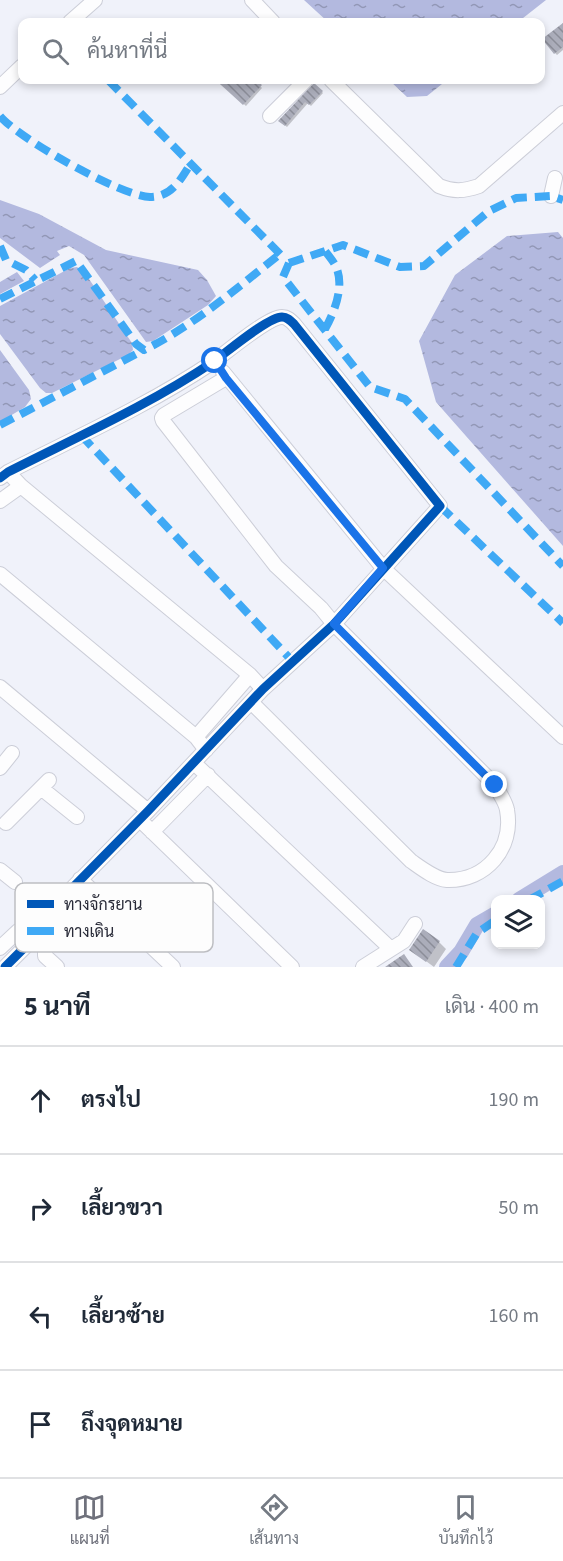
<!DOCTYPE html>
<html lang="th">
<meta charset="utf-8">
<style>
body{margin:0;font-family:"Source Sans 3",Sarabun,sans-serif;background:#f2f2f3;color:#1f2937}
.controls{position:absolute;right:18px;bottom:18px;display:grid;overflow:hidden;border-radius:12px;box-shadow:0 3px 9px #0003}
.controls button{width:54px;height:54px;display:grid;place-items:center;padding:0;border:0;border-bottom:2px solid #e0e1e3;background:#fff;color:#1f2937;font:30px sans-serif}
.stop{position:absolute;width:18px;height:18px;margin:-14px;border:4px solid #1a73e8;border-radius:50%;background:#fff}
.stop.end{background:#1a73e8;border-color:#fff;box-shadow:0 2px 6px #0008}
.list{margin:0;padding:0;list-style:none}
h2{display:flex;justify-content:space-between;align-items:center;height:78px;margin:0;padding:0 24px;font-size:26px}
h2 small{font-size:20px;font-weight:400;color:#747a83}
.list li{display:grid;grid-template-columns:39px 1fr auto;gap:18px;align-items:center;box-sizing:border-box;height:108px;padding:0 24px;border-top:2px solid #e0e1e3}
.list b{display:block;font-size:22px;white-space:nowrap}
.list em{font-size:20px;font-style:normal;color:#747a83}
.icon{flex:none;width:33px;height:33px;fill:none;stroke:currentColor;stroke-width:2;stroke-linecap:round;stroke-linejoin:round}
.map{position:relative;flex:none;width:563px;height:967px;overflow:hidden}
.search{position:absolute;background:#fff;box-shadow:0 3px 9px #0003;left:18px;right:18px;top:18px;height:66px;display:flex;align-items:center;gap:15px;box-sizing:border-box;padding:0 21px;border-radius:12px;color:#747a83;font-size:22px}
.sheet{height:510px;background:#fff}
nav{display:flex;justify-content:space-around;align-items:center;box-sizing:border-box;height:84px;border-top:2px solid #e0e1e3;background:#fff;font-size:16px;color:#747a83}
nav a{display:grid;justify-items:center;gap:3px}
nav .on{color:#6f717c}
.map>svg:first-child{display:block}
.water{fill:url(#water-ripples)}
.shadow{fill:#0003}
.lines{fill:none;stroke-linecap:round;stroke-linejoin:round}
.river{stroke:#b3b9df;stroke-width:16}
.building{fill:url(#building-back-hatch)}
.minor-casing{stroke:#ccced8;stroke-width:16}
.minor{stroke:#fdfdfe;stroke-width:14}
.quiet{stroke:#3fa9f5;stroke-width:8;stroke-dasharray:15 8;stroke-linecap:butt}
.cycleway-casing{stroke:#fdfdfd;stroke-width:13}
.cycleway{stroke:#0057b8;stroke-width:9}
.route{stroke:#1a73e8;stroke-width:8}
.key{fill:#fdfdfd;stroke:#bdbec2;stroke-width:1.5}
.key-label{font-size:16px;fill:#292b38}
</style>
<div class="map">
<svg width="563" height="967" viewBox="0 0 563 967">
<defs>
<pattern id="water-ripples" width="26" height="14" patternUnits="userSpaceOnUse" patternTransform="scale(1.5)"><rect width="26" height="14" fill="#b3b9df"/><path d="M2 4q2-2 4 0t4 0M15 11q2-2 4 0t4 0" fill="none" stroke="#9297b6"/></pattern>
<pattern id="building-back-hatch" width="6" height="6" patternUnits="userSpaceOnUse" patternTransform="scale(1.5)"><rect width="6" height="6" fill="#abadba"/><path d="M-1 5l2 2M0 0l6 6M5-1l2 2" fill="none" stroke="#8b8d98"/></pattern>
</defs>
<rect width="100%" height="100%" fill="#f0f2fa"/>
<path class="water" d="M304,0h242l-28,22h-190z
M389,80h58l-20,16 -20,1z
M0,200l39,14 67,36 92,20 9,10 9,16 -8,9 -55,36 -7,1 -62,-87 -15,-9 -12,5 3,4 -20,13 -40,-30z
M558,232l5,6v308l-127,-144 -17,-61 36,-66 52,-39z
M77,267l8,6 47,70 1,7 -5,5 -76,38h-6l-6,-5 -40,-54v-28l70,-38z
M17,272l7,9 -24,13v-12z
M0,350l29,40 2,9 -6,8 -25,15z"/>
<path class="shadow" d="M563,25v25l-6,5 -2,-2z
M226,80h28l8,8 -16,18 -24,-22z
M315,85l8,8 -12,13 -3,-3 -21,24 -7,-6z
M439,942l7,7 -12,18 -23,-17z"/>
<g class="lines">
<path class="river" d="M519,900l44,-27
M447,967l14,-15 16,-27 19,-11"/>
</g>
<path class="building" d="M563,23v24l-9,7 -12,-15z
M224,80h32l6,5 -19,20 -23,-21z
M314,83l9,8 -14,14 -4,-3 -20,24 -7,-5z
M423,929l17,12 -14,21 -17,-12z
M404,954l9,13h-28z"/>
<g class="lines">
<defs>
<path id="minor" d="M252,0l21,22
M70,22l25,-22
M331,80l108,106c15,6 25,5 40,0l84,-73
M0,87l22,-21
M270,116l36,-36
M551,196l4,-18
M223,372l160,196 180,169
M226,378l-62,37 -2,3 1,3 113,145 45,42 13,16 161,161c4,8 11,17 12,25 7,38 -21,71 -60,70 -12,-1 -26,-12 -36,-19l-160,-159
M8,472l13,14 229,189 13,14
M0,478l8,-6c69,-35 141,-67 205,-110 14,-10 55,-45 69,-45 5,0 8,3 12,7l146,182 -106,118 -71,65 -115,122 -111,113 -10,21 -22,22
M0,501l21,-15
M0,574l196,163 10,13
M0,687l148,124
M196,737l54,-62
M194,763l196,185
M0,768l12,-15
M41,788l36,29
M140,820l152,147
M6,823l43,-43
M152,832l56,-57
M0,870l15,12
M80,879l93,88
M0,948l18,-17 19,-7
M57,967l-12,-11v-8l48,-55
M363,967l41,-26 11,-17"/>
</defs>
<use href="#minor" class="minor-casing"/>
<use href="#minor" class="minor"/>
<path class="quiet" d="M108,80l177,179
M0,116c19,23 121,80 150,81 22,0 31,-18 41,-34
M0,246l6,14 20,10 9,10
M289,263l-6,14 87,110 35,12 158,167
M289,263l54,-18 57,22 24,-1 65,-55 27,-13 35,-2 12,4
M0,299l76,-38 60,83 8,6c49,-24 93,-62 136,-96
M325,329c9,-16 20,-43 11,-62 -2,-5 -7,-11 -11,-16
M0,425l144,-75
M81,435l215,230
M440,506l123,117
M529,900l34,-19
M456,967l21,-34 19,-13"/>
<defs>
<path id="cycleway" d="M0,478l8,-6c69,-35 141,-67 205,-110 14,-10 55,-45 69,-45 5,0 8,3 12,7l146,182 -106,118 -71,65 -115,122 -111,113 -10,21 -22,22"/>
</defs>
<use href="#cycleway" class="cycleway-casing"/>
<use href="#cycleway" class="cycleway"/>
</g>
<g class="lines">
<path class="route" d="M215,361l11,17 157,190 -49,56 161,161"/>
</g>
<rect x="15" y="883" width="198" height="69" rx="9" class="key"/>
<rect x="27" y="900" width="27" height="8" fill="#0057b8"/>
<rect x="27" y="927" width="27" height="8" fill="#3fa9f5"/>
<g class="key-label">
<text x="64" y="910">ทางจักรยาน</text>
<text x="64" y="937">ทางเดิน</text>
</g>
</svg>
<div class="controls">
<button><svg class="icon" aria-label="layers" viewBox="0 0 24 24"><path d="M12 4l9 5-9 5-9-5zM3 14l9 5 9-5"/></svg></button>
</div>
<div class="stop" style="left:215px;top:361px"></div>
<div class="stop end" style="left:495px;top:785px"></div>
<div class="search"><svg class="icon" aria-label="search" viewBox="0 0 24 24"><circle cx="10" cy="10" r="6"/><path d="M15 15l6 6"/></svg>ค้นหาที่นี่</div>
</div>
<section class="sheet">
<h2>5 นาที<small>เดิน · 400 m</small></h2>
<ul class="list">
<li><svg class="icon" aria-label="ahead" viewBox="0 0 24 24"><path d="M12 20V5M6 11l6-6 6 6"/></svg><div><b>ตรงไป</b></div><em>190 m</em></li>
<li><svg class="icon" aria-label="right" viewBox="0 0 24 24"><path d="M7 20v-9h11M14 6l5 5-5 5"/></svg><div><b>เลี้ยวขวา</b></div><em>50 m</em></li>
<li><svg class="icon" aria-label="left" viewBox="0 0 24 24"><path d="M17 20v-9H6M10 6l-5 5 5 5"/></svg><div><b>เลี้ยวซ้าย</b></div><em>160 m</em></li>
<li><svg class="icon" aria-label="arrive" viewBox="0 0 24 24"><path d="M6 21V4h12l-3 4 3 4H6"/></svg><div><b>ถึงจุดหมาย</b></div></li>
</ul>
</section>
<nav>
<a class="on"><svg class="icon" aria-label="map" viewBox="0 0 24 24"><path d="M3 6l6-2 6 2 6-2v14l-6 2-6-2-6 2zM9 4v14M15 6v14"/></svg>แผนที่</a>
<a><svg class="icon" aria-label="directions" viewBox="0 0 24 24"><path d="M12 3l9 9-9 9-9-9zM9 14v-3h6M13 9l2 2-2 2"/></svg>เส้นทาง</a>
<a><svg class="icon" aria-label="saved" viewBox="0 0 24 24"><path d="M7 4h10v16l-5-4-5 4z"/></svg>บันทึกไว้</a>
</nav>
